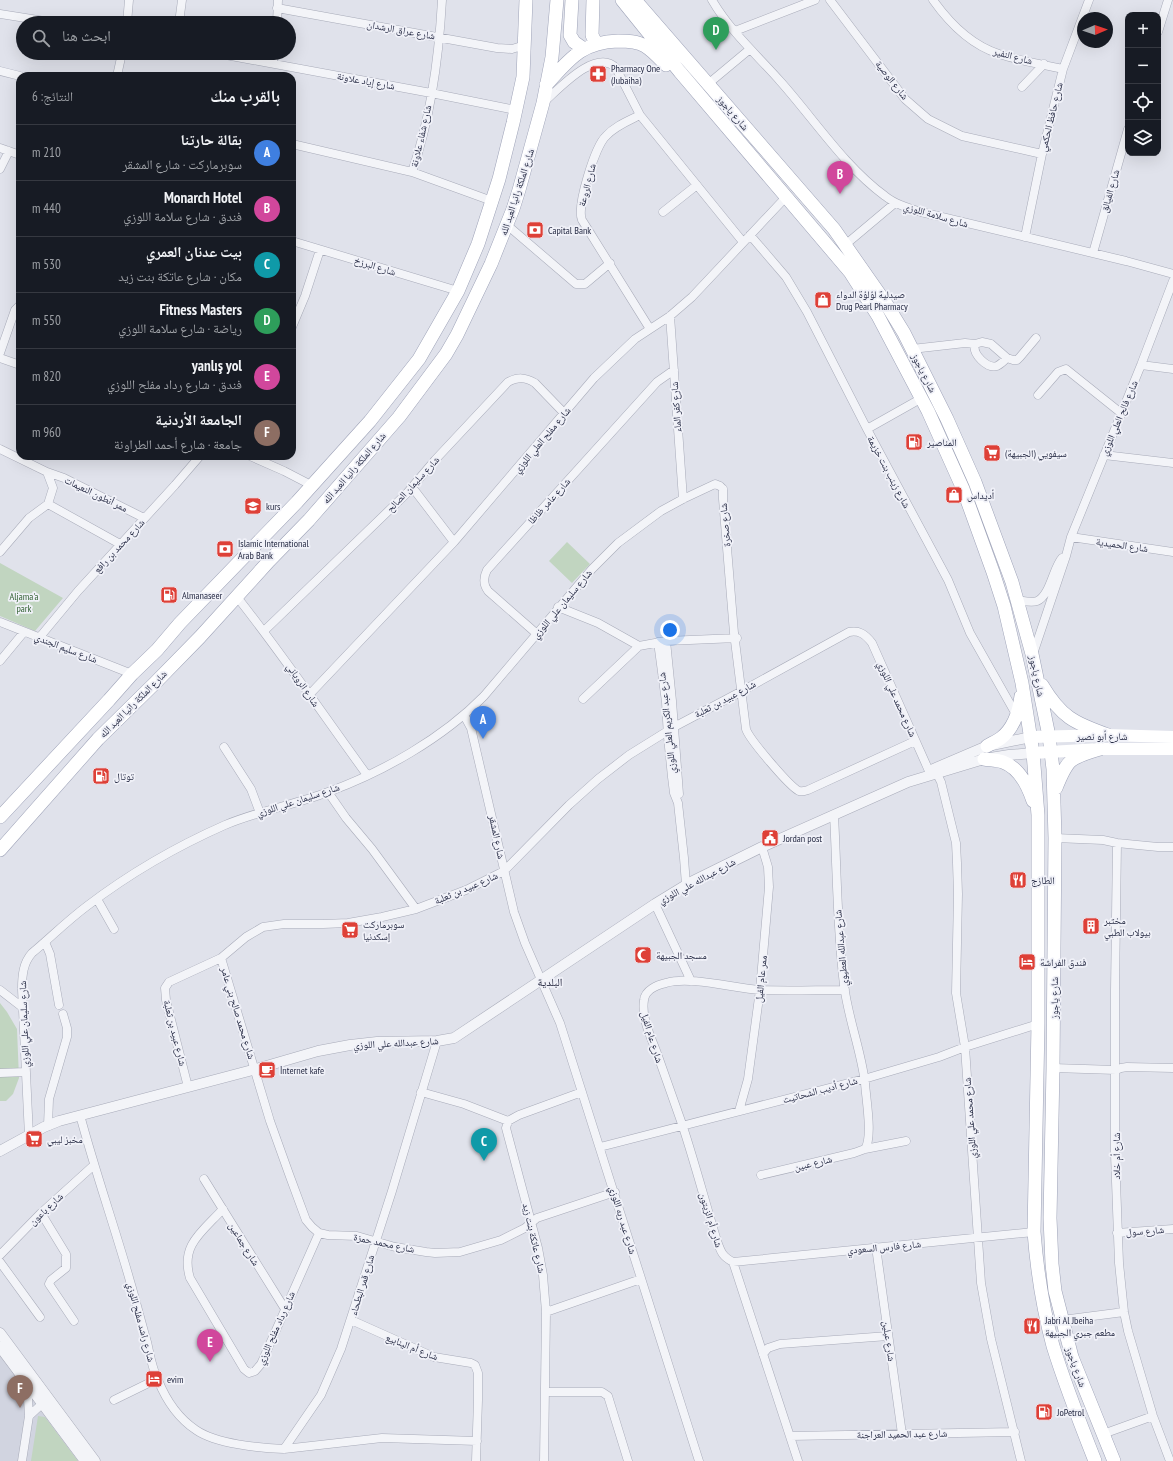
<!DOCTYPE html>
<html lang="ar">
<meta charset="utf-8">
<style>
body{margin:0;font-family:"PT Sans Narrow","Noto Naskh Arabic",sans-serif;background:#20242c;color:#f1f3f6;direction:rtl}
.controls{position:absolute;right:12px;top:12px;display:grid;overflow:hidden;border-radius:8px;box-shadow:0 4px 16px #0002}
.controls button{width:36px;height:36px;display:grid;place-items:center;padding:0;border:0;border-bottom:1px solid #363941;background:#171b24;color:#f1f3f6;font:20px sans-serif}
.compass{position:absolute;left:1077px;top:12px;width:36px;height:36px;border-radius:50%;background:#171b24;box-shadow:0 4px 16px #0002;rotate:88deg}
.you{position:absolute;left:670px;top:630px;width:14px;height:14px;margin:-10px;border:3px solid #fff;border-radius:50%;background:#1a73e8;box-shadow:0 0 0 6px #1a73e833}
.badge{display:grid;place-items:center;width:26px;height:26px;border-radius:50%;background:#de4037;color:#fff;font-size:13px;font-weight:700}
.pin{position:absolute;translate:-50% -33px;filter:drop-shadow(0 1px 2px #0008)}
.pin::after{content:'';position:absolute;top:21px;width:14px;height:12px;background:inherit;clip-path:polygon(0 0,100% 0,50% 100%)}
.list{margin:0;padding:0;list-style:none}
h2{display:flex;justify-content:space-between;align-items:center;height:52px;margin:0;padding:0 16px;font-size:17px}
h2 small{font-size:13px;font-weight:400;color:#9ea1a6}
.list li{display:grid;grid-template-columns:26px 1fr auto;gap:12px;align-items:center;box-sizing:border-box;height:56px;padding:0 16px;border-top:1px solid #363941}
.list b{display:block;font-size:15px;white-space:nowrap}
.list p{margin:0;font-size:13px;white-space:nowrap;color:#9ea1a6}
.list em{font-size:13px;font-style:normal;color:#9ea1a6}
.icon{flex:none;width:22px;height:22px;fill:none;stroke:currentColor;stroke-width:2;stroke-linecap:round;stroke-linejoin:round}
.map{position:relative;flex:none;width:1173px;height:1461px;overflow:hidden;direction:ltr}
.search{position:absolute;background:#171b24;box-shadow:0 4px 16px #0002;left:16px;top:16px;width:280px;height:44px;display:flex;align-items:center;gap:10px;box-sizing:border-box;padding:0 14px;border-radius:22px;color:#9ea1a6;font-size:15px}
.panel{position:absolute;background:#171b24;box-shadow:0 4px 16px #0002;left:16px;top:72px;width:280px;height:388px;border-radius:12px;direction:rtl}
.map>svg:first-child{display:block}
.built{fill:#d1d4e0}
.green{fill:#c1d5c0}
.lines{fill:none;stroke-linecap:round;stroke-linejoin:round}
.minor-casing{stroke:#a8abb9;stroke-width:9}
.tertiary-casing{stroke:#a8abb9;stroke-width:11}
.primary-casing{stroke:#9ea3b8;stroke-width:14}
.minor{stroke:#f3f4f8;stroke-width:8}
.tertiary{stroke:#f3f4f8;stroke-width:10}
.secondary{stroke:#fff;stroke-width:12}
.primary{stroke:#fff;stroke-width:13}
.labels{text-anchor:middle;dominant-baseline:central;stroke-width:3.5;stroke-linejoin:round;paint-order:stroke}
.street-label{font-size:10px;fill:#262b44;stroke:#f0f1f8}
.poi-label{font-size:10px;fill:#262b44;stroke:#f0f1f8;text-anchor:start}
.park-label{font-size:10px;fill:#326133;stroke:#f0f1f8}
.neighbourhood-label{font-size:11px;fill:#191c35;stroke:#f0f1f8}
</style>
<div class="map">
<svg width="1173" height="1461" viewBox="0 0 1173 1461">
<rect width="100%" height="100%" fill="#e0e2eb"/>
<path class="built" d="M0,1356l78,105h-78z"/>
<path class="green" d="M567,542l23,22 -18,19 -23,-22z
M0,563l63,35 -28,33 -35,-15z
M0,1003l7,9 10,17 2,49 -6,16 -7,7h-6z
M38,1416l7,1 33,44h-47z"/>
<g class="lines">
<defs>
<path id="minor" d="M712,0c18,31 45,55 68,81 34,38 64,85 105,115 10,8 23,12 36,16l205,49 47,13
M830,0l75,99 23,20 34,17 80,18
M933,0c17,24 38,45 66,54 21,7 43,10 64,15
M277,8l220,40 15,1 13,-4
M0,14l57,9
M127,23l2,-23
M179,23l3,-23
M277,23l1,-23
M735,31l80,-31
M1158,32l10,-32
M215,53l216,40 85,17
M273,63l1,-10
M0,71l20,5
M117,76l5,-23
M708,84l42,-35
M1022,87l22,-23
M544,102c14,-12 52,-55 72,-34l24,47 103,127
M640,115c-12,6 -25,11 -34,21 -11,10 -30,71 -24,84l68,109
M292,144l120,28c18,-52 27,-117 30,-172
M0,148l20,7
M0,169l9,-18
M412,172l80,29
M663,212l34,-27
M507,225l69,59h9l25,-21
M750,235l36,42 21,35 60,117 81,151 22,53 47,83
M1025,237l17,-83 21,-85 26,-69
M292,241l166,50
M845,245l50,-42
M1093,253l35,-124
M670,316l13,183
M292,327l13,-31 15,-46
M975,344c-3,10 12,25 22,22 4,-2 7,-5 10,-8
M912,349l53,-6 10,1 7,-2 9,2 16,14 6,2h4l3,-3 16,-19
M0,353l15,-43 5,-5
M0,358l20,7
M1141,365l32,4
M1038,395l20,-23 8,-3 55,44
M867,429l55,-31
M0,449l47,23 6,16 -5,16 -19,14 -29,34
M1104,455l69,8
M250,456l34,15 27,14
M47,472l17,6 80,40
M412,487l42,55
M723,489v10l11,134 12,96c3,10 44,58 53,62 3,1 6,0 9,-1l107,-49
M48,504l72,40
M1071,537l102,15
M237,597c46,58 87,119 130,178
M1018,600c6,1 13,3 19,1 13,-5 16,-33 25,-43
M558,607l40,16 41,23
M0,622l132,52
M264,631l143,-138 28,-33 73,-78c10,-5 17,-5 27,1l29,30
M537,634l-49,-43c-5,-7 -5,-13 -1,-21l170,-188 17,-12
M39,638l39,-47 97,-106 25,-29
M666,641l6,60 7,93
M658,642l8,60 2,35 4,40 2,16 4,10 6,55 2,27
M1033,654l33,-98 5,-19 70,-172 32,-84
M0,661l24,-29
M309,695l145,-153 140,-164 41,-39 35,-23 22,-19 94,-100
M583,699l56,-53 27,-5 71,-3
M464,715l7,13 43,184 11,31 35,80 139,438
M224,747l27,42 9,24
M937,774l4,8 15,61 1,20 1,31 -2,99 9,54 16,236 10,56 30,122
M328,792l18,26 26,31 44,60
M834,815c3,56 3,113 10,170 4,33 17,65 21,98 1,16 8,54 0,66
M1055,838l48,2 14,3 41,4h15
M1117,843l-2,147v164l4,109 5,49 4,19 25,85 17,45
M97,899l17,30
M655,904l36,77
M45,942l5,12 9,51
M221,958l49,163 19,53 17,46 6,7 7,6 9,2 29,1 38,11 31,5 9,1 25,-1 41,-12 24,-12 12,-10 78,-26
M0,990l22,17
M1053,1068l63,2 5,-2 6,-1 46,1
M0,1073l26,-1
M188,1087l-22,-87 -1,-12 4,-6 52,-24 25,-21 17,-10 21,-3h39l25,-1 34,-6 34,-8 50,-19 38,-19 65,-66 29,-26 31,-24 45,-28 68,-36 107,-59c10,-2 16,2 23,11l57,128
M421,1092l43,12 44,17
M739,1111l9,-32 12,-89 9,-103 -1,-20 -6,-20
M80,1115c15,56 34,110 50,166 6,20 11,41 17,61 3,13 5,27 11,38 8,20 20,38 38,50 20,14 64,18 88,19l98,-11 95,3
M48,1126l1,-27 18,-62v-9l-4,-14
M29,1136l-7,-147c0,-13 1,-26 10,-36 18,-15 35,-32 55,-47 42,-32 88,-59 138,-81 33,-14 69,-20 103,-33 55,-20 115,-54 156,-96l108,-127 26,-26 43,-32 22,-12 32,-15 5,2 3,3
M600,1147l264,-68 75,-22 26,-10 73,-23
M761,1175l93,-22 11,-4 41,-8
M204,1179l81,130
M223,1209c-21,23 -43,36 -33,69l54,91 5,4 6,-2 6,-7 58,-131
M41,1213l25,41v14l-15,12 -2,4 25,37
M1117,1233l56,-4
M876,1247l26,187
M0,1255l41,-42 53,-48
M0,1262l40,55
M733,1262l301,-30
M546,1312l95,-33
M351,1320l83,37 37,6 4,2 3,8v27l-2,61
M1062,1320l62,-8
M763,1354l5,-6 12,-4 108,-8
M546,1392h56l6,4 20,65
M114,1400l43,-21
M29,1416l14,-13
M1103,1434l50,-18
M790,1436l225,-4
M284,1449l37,-54 20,-46 51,-158 45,-150
M22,1461l7,-45 -2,-33
M544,1461l2,-149 -3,-37 -5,-27 -32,-120 2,-7 11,-6 63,-23
M798,1461l-65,-199c-11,-6 -12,-10 -16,-21 -12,-39 -22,-78 -35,-117 -8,-23 -16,-45 -24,-68 -6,-17 -17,-37 -14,-56 1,-10 13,-15 22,-17 24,-7 67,5 94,7 28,1 56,0 85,0"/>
<path id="tertiary" d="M931,770l56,-24 44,-9
M0,1151l44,-24 15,-6 197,-52 62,-18 32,-6 27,-3 60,-1 17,-3 201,-134 36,-22 71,-35 146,-65 76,-23 25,-4 24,-2
M0,1333l95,128
M0,1347l85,114"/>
<path id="primary" d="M572,0l-2,35 4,7 10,7
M593,0l-1,35 4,9
M622,0l58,72 170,200 28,44 50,95 35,78 30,83 11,34 18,77 11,70 5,62v209l-4,208c3,39 9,77 19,114 12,39 27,77 42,115
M635,0l199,229 51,73 19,31 43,86 28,63 37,100 20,72 17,82 4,33 2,69 -1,109 -1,121 -3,150 2,46 3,27 17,66 42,104
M546,85c23,-25 35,-43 72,-44 9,0 19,0 27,5 8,5 14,12 21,19
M1042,685c19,32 32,38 66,50
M987,746c5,-3 10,-5 14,-8 13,-10 18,-27 20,-42
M984,759c6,1 13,1 19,3 17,6 25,24 30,39
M1056,788c12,-30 14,-30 44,-39
M0,817l109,-117 23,-26 25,-24 23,-27 117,-121 73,-81 49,-62 39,-68 20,-47 21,-65 14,-56 10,-46 3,-77
M0,850l98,-111 57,-56 45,-46 69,-76 40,-41 90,-103 47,-63 11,-19 34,-71 22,-55 6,-19 24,-87 9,-46 5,-57"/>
</defs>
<use href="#minor" class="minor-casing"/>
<use href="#tertiary" class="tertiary-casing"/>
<use href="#primary" class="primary-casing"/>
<use href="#minor" class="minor"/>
<use href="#tertiary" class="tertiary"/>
<path class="secondary" d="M1031,737l77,-2 65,2
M1033,753l67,-4h73"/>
<use href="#primary" class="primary"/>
</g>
<defs>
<symbol id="pharmacy-square" viewBox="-11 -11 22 22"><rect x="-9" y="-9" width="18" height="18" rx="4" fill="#de4037" stroke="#f0f1f8"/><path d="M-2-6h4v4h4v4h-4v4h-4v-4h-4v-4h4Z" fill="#fff"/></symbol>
<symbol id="bank-square" viewBox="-11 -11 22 22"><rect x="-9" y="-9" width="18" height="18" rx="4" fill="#de4037" stroke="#f0f1f8"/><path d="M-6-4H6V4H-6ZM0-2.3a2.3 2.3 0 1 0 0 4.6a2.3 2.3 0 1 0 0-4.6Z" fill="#fff"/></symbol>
<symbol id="shop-square" viewBox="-11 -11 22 22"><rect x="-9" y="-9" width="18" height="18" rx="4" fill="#de4037" stroke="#f0f1f8"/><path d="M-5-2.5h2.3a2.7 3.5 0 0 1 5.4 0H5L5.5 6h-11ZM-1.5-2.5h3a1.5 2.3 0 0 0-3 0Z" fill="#fff"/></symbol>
<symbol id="fuel-square" viewBox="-11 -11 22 22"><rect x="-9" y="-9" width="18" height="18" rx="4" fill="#de4037" stroke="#f0f1f8"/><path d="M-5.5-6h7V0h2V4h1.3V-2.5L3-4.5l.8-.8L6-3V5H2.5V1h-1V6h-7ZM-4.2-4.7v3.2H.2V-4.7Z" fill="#fff"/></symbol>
<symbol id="supermarket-square" viewBox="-11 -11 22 22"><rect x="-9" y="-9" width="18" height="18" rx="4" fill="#de4037" stroke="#f0f1f8"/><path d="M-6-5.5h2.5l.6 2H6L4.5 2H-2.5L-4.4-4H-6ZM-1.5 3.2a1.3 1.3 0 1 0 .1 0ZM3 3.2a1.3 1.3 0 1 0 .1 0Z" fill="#fff"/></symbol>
<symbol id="school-square" viewBox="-11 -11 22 22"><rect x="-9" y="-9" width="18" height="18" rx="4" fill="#de4037" stroke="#f0f1f8"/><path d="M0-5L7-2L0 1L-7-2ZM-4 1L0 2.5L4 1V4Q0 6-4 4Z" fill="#fff"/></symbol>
<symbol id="civic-square" viewBox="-11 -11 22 22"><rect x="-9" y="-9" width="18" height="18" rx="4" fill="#de4037" stroke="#f0f1f8"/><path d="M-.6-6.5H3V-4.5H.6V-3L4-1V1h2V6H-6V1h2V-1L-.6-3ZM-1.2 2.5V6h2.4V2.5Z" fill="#fff"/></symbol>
<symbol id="restaurant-square" viewBox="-11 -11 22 22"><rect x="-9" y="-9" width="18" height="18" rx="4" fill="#de4037" stroke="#f0f1f8"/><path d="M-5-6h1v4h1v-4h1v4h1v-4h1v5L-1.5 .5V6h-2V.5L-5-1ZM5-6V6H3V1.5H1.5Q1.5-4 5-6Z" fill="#fff"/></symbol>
<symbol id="building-square" viewBox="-11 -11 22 22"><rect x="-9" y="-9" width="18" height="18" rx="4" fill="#de4037" stroke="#f0f1f8"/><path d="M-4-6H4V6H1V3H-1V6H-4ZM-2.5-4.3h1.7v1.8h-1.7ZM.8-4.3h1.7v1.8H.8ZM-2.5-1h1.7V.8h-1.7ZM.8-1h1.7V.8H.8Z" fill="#fff"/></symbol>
<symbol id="mosque-square" viewBox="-11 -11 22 22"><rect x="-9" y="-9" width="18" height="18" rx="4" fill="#de4037" stroke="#f0f1f8"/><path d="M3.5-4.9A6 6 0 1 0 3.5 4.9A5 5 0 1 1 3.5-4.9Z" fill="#fff"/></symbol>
<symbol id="hotel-square" viewBox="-11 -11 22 22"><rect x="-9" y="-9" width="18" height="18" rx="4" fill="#de4037" stroke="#f0f1f8"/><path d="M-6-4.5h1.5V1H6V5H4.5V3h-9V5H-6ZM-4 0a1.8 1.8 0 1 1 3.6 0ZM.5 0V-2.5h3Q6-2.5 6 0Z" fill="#fff"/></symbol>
<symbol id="cafe-square" viewBox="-11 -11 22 22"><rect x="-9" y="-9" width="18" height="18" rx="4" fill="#de4037" stroke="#f0f1f8"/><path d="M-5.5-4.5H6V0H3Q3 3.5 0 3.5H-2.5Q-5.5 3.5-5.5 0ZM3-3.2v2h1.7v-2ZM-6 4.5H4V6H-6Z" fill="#fff"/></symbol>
</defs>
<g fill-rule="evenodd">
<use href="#pharmacy-square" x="588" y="64" width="20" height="20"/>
<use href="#bank-square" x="525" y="220" width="20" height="20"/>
<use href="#shop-square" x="813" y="290" width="20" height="20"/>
<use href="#fuel-square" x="904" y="432" width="20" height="20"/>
<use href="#supermarket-square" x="982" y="443" width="20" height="20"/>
<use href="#shop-square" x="944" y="485" width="20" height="20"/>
<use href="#school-square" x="243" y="496" width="20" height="20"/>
<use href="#bank-square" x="215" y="539" width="20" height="20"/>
<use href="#fuel-square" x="159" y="585" width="20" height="20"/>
<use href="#fuel-square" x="91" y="766" width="20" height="20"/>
<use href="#civic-square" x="760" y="828" width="20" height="20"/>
<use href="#restaurant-square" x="1008" y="870" width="20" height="20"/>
<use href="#building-square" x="1081" y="916" width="20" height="20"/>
<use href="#supermarket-square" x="340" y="920" width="20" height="20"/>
<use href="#mosque-square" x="633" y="945" width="20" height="20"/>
<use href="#hotel-square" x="1017" y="952" width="20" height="20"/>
<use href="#cafe-square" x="257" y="1060" width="20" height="20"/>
<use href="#supermarket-square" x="24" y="1129" width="20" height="20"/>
<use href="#restaurant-square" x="1022" y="1316" width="20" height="20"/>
<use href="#hotel-square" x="144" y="1369" width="20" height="20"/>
<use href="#fuel-square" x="1034" y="1402" width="20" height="20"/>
</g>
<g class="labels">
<g class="street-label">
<text transform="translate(401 30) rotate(10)">شارع عراق الرشدان</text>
<text transform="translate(1013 56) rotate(15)">شارع النفير</text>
<text transform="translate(892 80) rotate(52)">شارع الوصية</text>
<text transform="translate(366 81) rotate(10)">شارع إياد علاونة</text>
<text transform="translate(733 113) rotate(49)">شارع ياجوز</text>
<text transform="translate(1051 117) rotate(-76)">شارع حافظ الحكمي</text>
<text transform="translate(421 136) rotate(-77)">شارع شفاء علاونة</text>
<text transform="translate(587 185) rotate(-75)">شارع الروعة</text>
<text transform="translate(1110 191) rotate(-74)">شارع الفيالق</text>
<text transform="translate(517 192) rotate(-72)">شارع الملكة رانيا العبد الله</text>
<text transform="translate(936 215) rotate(16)">شارع سلامة اللوزي</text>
<text transform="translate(375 266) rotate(17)">شارع البرزخ</text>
<text transform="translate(924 373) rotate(63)">شارع ياجوز</text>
<text transform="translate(676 407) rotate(-94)">شارع كفر الماء</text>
<text transform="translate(1119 418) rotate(-67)">شارع فالح العلي اللوزي</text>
<text transform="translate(542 440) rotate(-50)">شارع مفلح العلي اللوزي</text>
<text transform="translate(354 468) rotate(-49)">شارع الملكة رانيا العبد الله</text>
<text transform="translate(889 472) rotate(62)">شارع زينب بنت خزيمة</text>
<text transform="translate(413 484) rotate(-47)">شارع سليمان الصالح</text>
<text transform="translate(96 494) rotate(26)">ممر أنطون النعيمات</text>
<text transform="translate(549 501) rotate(-48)">شارع عامر ظاظا</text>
<text transform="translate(725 525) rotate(-95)">شارع صخرة</text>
<text transform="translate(1122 545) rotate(8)">شارع الحميدية</text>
<text transform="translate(119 546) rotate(-47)">شارع محمد بن رافع</text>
<text transform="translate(562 604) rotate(-50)">شارع سليمان علي اللوزي</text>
<text transform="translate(66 648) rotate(21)">شارع سليم الجندي</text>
<text transform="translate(1037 676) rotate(78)">شارع ياجوز</text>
<text transform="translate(303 685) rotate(56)">شارع الروياني</text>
<text transform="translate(725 699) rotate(-28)">شارع عبيد بن ثعلبة</text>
<text transform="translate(897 699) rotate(66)">شارع محمد علي اللوزي</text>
<text transform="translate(133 704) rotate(-45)">شارع الملكة رانيا العبد الله</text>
<text transform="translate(667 723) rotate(-96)">شارع عبد الكريم العلي اللوزي</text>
<text x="1102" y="736">شارع أبو نصير</text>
<text transform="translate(298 800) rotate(-18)">شارع سليمان علي اللوزي</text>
<text transform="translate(497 837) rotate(78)">شارع المشقر</text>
<text transform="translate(697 881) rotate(-28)">شارع عبدالله علي اللوزي</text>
<text transform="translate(466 888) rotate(-23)">شارع عبيد بن ثعلبة</text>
<text transform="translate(841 948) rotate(-95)">شارع عبدالله العطيوي</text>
<text transform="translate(761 979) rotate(-84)">ممر عام الفيل</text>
<text transform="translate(1054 998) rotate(-90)">شارع ياجوز</text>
<text transform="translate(238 1013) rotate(73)">شارع محمد صالح بني عامر</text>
<text transform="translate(24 1024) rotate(-92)">شارع سليمان علي اللوزي</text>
<text transform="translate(175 1033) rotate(76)">شارع عبيد بن ثعلبة</text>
<text transform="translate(652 1037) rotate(73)">شارع عام الفيل</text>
<text transform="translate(396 1043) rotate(-3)">شارع عبدالله علي اللوزي</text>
<text transform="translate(820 1090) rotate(-15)">شارع أديب الشحاتيت</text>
<text transform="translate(970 1118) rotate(-94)">شارع محمد علي اللوزي</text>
<text transform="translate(1116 1156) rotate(-90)">شارع أم خلاد</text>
<text transform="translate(813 1163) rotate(-13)">شارع عبين</text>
<text transform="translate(46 1209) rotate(-43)">شارع باعون</text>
<text transform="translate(623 1220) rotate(73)">شارع عبد ربه اللوزي</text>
<text transform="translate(711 1220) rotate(73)">شارع أم الزيتون</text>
<text transform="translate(1145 1231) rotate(-4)">شارع سول</text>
<text transform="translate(534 1238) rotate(77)">شارع عاتكة بنت زيد</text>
<text transform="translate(384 1243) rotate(12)">شارع محمد حمزة</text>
<text transform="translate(244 1244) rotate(58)">شارع جماعين</text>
<text transform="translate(884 1247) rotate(-5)">شارع فارس السعودي</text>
<text transform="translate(362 1285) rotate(-73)">شارع قمر البطحاء</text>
<text transform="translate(141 1322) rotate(75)">شارع راشد مفلح اللوزي</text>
<text transform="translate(276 1328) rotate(-66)">شارع رداد مفلح اللوزي</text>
<text transform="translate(889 1341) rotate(82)">شارع عبلين</text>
<text transform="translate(412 1347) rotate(22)">شارع أم الينابيع</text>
<text transform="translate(1076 1367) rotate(70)">شارع ياجوز</text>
<text transform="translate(902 1434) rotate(-1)">شارع عبد الحميد العراجنة</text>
</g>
<g class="poi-label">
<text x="611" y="68">Pharmacy One<tspan x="611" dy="12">(Jubaiha)</tspan></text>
<text x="548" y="230">Capital Bank</text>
<text x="836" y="294">صيدلية لؤلؤة الدواء<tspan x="836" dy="12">Drug Pearl Pharmacy</tspan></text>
<text x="927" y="442">المناصير</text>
<text x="1005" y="453">سيفويي (الجبيهة)</text>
<text x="967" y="495">أديداس</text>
<text x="266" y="506">kurs</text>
<text x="238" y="543">Islamic International<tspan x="238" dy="12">Arab Bank</tspan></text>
<text x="182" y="595">Almanaseer</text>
<text x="114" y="776">توتال</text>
<text x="783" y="838">Jordan post</text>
<text x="1031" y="880">الطازج</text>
<text x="1104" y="920">مختبر<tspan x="1104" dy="12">بيولاب الطبي</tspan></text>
<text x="363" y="924">سوبرماركت<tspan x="363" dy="12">إسكدنيا</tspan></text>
<text x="656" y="955">مسجد الجبيهة</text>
<text x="1040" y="962">فندق الفراشة</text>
<text x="280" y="1070">İnternet kafe</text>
<text x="47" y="1139">مخبز ليبي</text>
<text x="1045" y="1320">Jabri Al Jbeiha<tspan x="1045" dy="12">مطعم جبري الجبيهة</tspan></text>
<text x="167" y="1379">evim</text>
<text x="1057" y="1412">JoPetrol</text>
</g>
<g class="park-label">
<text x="24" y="596">Aljama'a<tspan x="24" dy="12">park</tspan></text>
</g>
<g class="neighbourhood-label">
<text x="550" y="982">البلدية</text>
</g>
</g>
</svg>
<div class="controls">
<button>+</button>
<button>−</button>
<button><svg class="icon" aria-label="locate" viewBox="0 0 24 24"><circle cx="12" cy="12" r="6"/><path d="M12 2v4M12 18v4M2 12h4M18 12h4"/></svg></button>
<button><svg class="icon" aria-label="layers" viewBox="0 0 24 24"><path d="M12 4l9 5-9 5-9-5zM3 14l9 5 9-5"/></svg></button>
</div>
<svg class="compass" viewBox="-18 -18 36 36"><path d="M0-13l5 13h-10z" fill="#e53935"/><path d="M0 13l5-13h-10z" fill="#9ea1a6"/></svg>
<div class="you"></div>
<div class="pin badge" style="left:483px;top:739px;background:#3f7fe0">A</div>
<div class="pin badge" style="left:840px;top:194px;background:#d1479c">B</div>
<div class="pin badge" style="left:484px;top:1161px;background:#0f9aa8">C</div>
<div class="pin badge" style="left:716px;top:50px;background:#2e9e5b">D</div>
<div class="pin badge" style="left:210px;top:1362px;background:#d1479c">E</div>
<div class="pin badge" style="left:20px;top:1408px;background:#8d6e63">F</div>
<div class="search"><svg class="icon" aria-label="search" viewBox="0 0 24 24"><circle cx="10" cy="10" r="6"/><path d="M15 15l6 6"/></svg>ابحث هنا</div>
<section class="panel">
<h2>بالقرب منك<small>النتائج: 6</small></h2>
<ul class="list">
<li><span class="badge" style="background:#3f7fe0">A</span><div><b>بقالة حارتنا</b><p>سوبرماركت · شارع المشقر</p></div><em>210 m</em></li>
<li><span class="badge" style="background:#d1479c">B</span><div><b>Monarch Hotel</b><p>فندق · شارع سلامة اللوزي</p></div><em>440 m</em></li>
<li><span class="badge" style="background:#0f9aa8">C</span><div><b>بيت عدنان العمري</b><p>مكان · شارع عاتكة بنت زيد</p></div><em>530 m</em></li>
<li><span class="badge" style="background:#2e9e5b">D</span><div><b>Fitness Masters</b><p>رياضة · شارع سلامة اللوزي</p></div><em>550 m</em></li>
<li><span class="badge" style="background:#d1479c">E</span><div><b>yanlış yol</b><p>فندق · شارع رداد مفلح اللوزي</p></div><em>820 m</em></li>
<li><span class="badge" style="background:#8d6e63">F</span><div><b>الجامعة الأردنية</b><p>جامعة · شارع أحمد الطراونة</p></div><em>960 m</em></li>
</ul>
</section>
</div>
